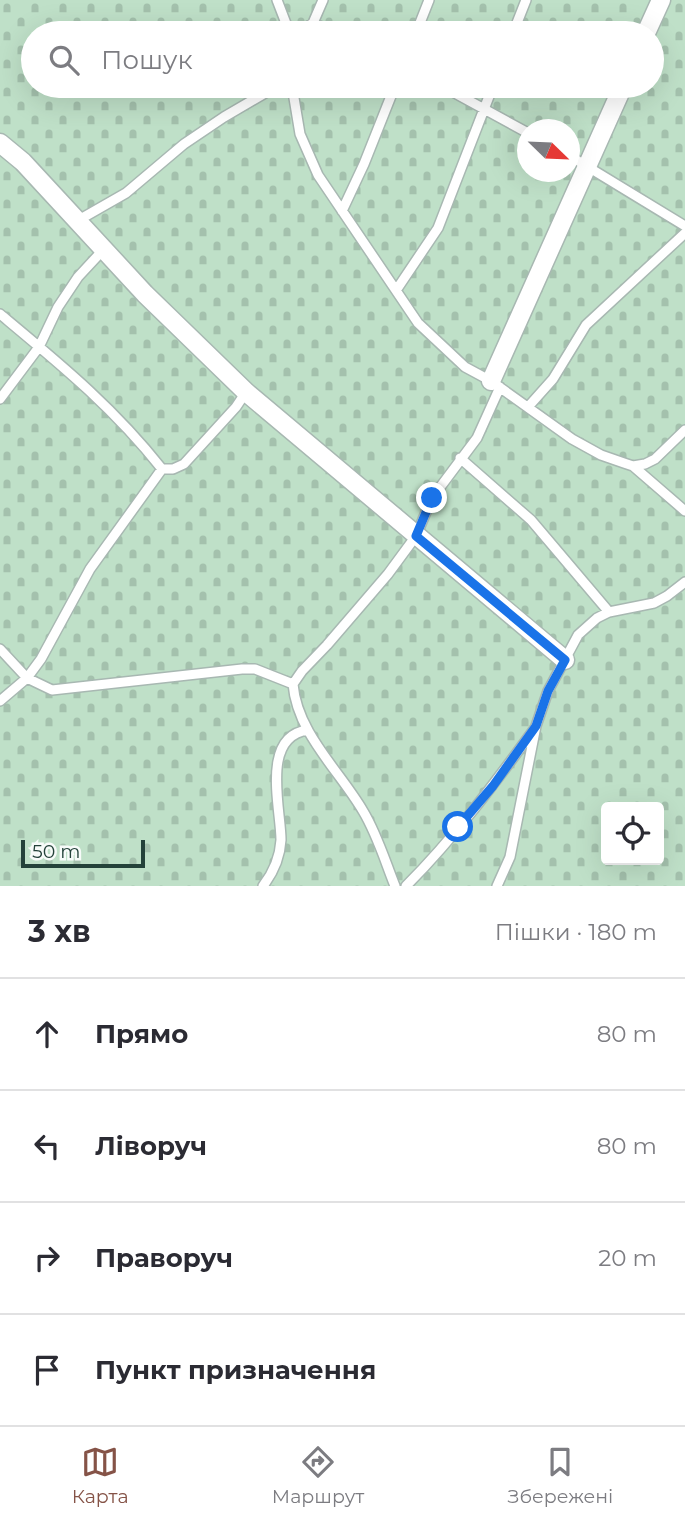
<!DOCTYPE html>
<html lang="uk">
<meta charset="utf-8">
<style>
body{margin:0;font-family:Montserrat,sans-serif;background:#f7f7f7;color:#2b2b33}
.controls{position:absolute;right:21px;bottom:21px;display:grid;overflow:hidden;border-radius:7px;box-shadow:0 7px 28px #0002}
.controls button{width:63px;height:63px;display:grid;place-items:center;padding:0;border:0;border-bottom:2px solid #e1e1e2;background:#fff;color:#2b2b33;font:35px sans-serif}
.compass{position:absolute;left:517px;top:119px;width:63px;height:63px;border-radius:50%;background:#fff;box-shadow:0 7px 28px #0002;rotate:113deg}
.scale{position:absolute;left:21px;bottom:18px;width:124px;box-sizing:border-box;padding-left:7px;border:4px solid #24423a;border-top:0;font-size:19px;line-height:24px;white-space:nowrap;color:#24423a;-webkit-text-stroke:5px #f7fbf9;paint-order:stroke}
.stop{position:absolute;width:21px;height:21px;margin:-16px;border:5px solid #1a73e8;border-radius:50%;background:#fff}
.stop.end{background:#1a73e8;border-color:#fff;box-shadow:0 2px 7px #0008}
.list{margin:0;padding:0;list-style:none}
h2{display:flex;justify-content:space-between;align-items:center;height:91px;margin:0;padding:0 28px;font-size:30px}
h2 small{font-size:23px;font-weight:400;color:#7c7c81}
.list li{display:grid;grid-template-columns:46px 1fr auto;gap:21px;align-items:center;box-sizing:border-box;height:112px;padding:0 28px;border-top:2px solid #e1e1e2}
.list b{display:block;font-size:26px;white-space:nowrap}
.list em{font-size:23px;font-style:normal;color:#7c7c81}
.icon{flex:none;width:38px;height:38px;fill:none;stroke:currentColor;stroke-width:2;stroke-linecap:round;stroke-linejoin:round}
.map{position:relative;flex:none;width:685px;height:886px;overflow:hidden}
.search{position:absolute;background:#fff;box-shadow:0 7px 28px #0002;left:21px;right:21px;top:21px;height:77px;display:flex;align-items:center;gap:18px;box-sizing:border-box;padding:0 24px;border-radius:38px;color:#7c7c81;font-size:26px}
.sheet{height:539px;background:#fff}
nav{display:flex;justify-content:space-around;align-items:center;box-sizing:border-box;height:98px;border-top:2px solid #e1e1e2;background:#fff;font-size:19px;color:#7c7c81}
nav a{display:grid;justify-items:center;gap:4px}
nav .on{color:#855347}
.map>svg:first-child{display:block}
.cemetery{fill:url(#cemetery-stones);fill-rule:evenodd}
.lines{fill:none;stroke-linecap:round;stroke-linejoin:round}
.lane-casing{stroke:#a8b8b2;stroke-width:12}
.street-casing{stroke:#a8b8b2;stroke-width:21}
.lane{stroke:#fff;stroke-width:9}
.street{stroke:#fff;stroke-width:18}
.route{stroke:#1a73e8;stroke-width:9}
</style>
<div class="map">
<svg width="685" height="886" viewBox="0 0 685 886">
<defs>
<pattern id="cemetery-stones" width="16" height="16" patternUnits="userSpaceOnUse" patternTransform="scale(1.75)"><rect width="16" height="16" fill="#bfe0c8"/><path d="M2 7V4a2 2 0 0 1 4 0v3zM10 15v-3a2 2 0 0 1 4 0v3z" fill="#a4c1ad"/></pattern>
</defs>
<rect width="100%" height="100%" fill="#e6efeb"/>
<path class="cemetery" d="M0,0h685v886h-685zM33,33h619v53h-619zM528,130h42v42h-42zM606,807h53v53h-53z"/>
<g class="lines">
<defs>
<path id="lane" d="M277,0l10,26 8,7
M313,23l22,10
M298,33l15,-10 10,-23
M416,33l13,-33
M513,33l13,-33
M292,86l8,48 18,41 100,148 47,44 26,14 81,58 29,16 23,8 9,3 12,-2 10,-5 30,-29
M442,86l86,47
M570,156l115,70
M342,211l22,-47 31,-78
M77,221l49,-28 58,-49 40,-27 53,-31
M397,289l41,-61 55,-142
M0,314c60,50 113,93 162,155h11l11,-5 52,-57 10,-15
M0,399l39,-52 19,-40 20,-30 26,-28
M528,407l25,-28 33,-54 99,-92
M460,458l71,62 78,92
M633,466l52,45
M0,649l27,29 25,12 190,-21h13l38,15
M0,701l27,-23 14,-19 49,-90 72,-100
M263,886c10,-13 17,-29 18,-46 0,-31 -21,-104 27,-110
M395,886c-10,-25 -18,-52 -32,-75 -24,-41 -66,-78 -70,-127l9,-13 25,-26 61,-71 28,-38 16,-38 45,-60 23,-51
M406,886c48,-48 89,-103 129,-158
M497,886l13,-29 26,-131 12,-35 30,-56 19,-17 12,-6 45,-9 13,-7 18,-14"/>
<path id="street" d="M646,33l15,-33
M0,143l23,19 122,132 101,98 319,268
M491,381l132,-295"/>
</defs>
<use href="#lane" class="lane-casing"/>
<use href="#street" class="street-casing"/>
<use href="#lane" class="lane"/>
<use href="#street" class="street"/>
</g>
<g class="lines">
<path class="route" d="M432,498l-16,38 149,124 -17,31 -12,35 -43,60 -35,41"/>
</g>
</svg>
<div class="controls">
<button><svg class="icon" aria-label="locate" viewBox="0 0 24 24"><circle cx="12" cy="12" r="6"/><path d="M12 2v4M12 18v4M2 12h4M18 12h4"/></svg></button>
</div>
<svg class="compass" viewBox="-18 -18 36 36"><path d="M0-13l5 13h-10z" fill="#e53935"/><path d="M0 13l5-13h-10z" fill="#7c7c81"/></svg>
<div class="scale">50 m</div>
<div class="stop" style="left:458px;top:827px"></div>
<div class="stop end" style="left:432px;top:498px"></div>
<div class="search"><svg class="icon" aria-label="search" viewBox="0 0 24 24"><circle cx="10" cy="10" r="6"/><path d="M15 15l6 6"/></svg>Пошук</div>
</div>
<section class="sheet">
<h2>3 хв<small>Пішки · 180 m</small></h2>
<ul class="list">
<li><svg class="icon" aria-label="ahead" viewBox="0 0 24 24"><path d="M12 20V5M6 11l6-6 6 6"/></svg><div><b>Прямо</b></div><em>80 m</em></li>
<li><svg class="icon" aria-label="left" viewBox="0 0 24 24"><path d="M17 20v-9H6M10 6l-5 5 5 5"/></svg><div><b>Ліворуч</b></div><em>80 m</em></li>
<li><svg class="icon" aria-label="right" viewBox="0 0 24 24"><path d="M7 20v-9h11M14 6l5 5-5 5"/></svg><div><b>Праворуч</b></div><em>20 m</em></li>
<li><svg class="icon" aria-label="arrive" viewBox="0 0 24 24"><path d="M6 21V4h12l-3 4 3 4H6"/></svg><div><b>Пункт призначення</b></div></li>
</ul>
</section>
<nav>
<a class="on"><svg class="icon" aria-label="map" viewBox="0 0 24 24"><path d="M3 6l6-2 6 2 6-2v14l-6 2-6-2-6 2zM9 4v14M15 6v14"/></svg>Карта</a>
<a><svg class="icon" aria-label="directions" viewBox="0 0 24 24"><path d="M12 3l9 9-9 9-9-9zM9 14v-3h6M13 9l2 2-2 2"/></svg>Маршрут</a>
<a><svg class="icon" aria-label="saved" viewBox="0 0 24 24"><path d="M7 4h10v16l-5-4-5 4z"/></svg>Збережені</a>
</nav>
